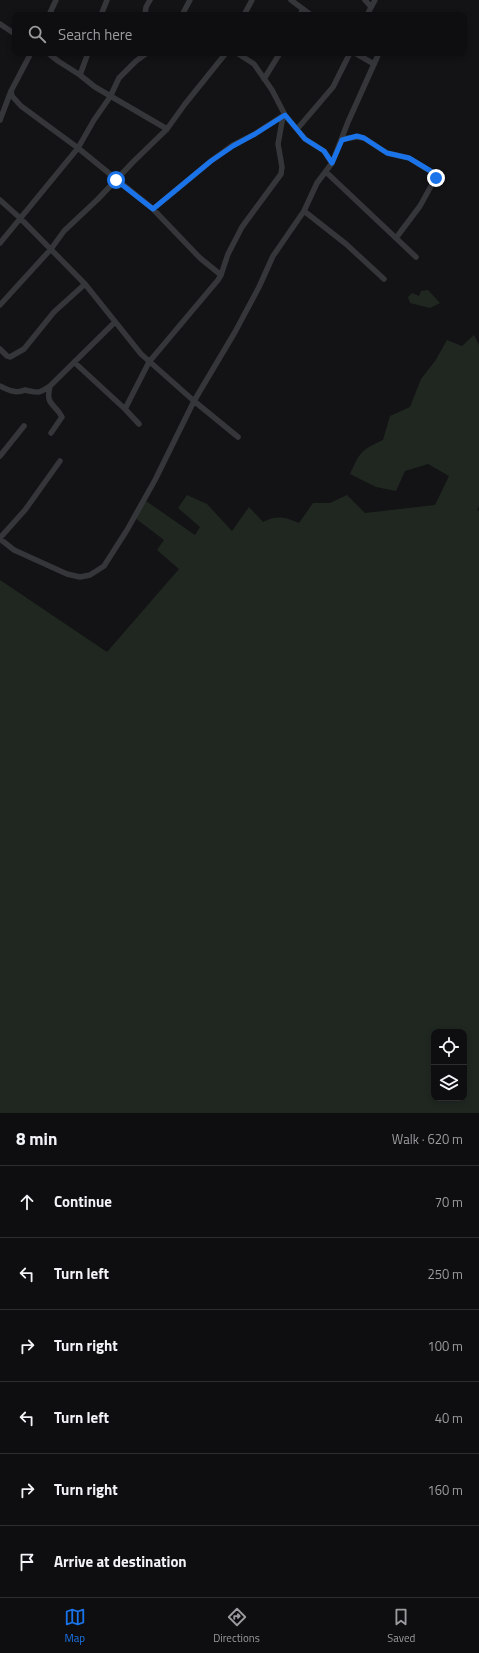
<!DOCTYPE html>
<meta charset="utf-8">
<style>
body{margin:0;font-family:"Titillium Web",sans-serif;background:#1c1c1e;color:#f1f3f6}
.controls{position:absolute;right:12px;bottom:12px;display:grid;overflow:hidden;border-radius:8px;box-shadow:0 2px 6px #0003}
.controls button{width:36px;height:36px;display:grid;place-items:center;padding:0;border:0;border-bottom:1px solid #2e2e30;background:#0e0e10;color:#f1f3f6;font:20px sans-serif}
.stop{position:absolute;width:12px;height:12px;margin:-9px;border:3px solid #1a73e8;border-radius:50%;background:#fff}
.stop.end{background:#1a73e8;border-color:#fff;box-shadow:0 1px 4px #0008}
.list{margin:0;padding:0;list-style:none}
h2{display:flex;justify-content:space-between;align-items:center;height:52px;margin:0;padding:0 16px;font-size:17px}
h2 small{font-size:13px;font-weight:400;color:#9b9c9f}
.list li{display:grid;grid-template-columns:26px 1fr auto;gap:12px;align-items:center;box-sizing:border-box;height:72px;padding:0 16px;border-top:1px solid #2e2e30}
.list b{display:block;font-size:15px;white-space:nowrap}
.list em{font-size:13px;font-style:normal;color:#9b9c9f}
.icon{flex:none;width:22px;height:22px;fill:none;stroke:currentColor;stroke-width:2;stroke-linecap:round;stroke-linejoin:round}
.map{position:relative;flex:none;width:479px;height:1113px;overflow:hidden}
.search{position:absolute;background:#0e0e10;box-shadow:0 2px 6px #0003;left:12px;right:12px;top:12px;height:44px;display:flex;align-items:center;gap:10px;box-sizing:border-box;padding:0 14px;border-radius:8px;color:#9b9c9f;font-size:15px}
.sheet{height:484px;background:#0e0e10}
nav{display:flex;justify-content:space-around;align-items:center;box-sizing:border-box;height:56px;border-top:1px solid #2e2e30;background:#0e0e10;font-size:11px;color:#9b9c9f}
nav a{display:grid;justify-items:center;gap:2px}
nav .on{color:#1a73e8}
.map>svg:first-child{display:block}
.green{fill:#202721;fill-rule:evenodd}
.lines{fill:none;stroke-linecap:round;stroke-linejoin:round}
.minor{stroke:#35363a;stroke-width:5.5}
.route{stroke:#1a73e8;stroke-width:5}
</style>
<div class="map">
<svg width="479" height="1113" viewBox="0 0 479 1113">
<rect width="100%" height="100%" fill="#131315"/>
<path class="green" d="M428,290l12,13 -10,5 -20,-5 -2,-6 4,-4 7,3 2,-5z
M474,335l5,10v161l-2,4 2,1v602h-479v-533l107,72 72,-83 -22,-19 7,-10 -29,-22 11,-17 49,34 5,-8 -22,-19 9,-13 20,9 25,27 17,-24 14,15c14,-7 21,-5 36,1l14,-20h17l17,-8 18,18 70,-8 14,-29 -21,-12 -23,7 -9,20 -20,-4 -26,-13c10,-22 11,-24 33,-34l7,-24 20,-9 11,-28 14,-18 12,-21 15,6zM434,1032h30v66h-30z"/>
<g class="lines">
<path class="minor" d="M291,0l20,15
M365,0l6,7
M49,15l7,-15
M101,15l6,-15
M145,15l1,-8 4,-7
M182,15l8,-15
M244,15l8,-15
M300,15l3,-6
M367,15l8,-15
M0,24l15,10
M48,53l10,8 22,14 15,12 72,42
M237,53l17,11 18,26 13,25 20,24 19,12 8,12
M355,53l19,11
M379,53l-31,69 -16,41 -15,20 -13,28 42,33 38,35
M80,75l8,-22
M264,79l16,-26
M11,91l1,5 9,10 57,42 75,61 47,49 21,17
M0,120l11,-29 20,-38
M298,128l35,-41 17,-34
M342,139l15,-2 7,1 23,15 22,5 27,17v2l-16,29 -24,32
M326,172l90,85
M0,200l20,18 65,66 56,70 53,47 44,36
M153,209l58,-48 22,-16 22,-11 29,-19
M0,243l78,-95 16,-28 16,-23 9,-19 17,-17 11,-8
M0,305l51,-56 13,-18 34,-32 35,-37 34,-33 18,-25 41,-51
M0,349l7,7 3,1 14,-8 30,-37 31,-28
M74,362l51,47 14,15
M0,386c8,4 16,8 25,4 13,3 13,4 25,-4
M125,409l24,-47 69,-82 3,-5 7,-21 14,-27 39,-53 1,-7 -4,-23 5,-28
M51,433l11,-16c-7,-14 -17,-11 -12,-31l65,-64
M0,456l24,-30
M0,538l25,-28 35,-49
M0,539l14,11 53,24 13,3 10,-2 14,-9 23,-36 28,-50 39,-79 41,-69 24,-45 14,-31 31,-45"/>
</g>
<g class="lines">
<path class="route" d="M116,180l37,29 58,-48 22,-15 22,-12 30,-19 20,24 19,12 8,12 10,-23 15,-4 7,2 23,15 22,5 25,15 2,5"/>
</g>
</svg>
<div class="controls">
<button><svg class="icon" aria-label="locate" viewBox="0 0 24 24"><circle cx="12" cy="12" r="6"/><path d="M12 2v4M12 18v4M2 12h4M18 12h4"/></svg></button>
<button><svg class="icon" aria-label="layers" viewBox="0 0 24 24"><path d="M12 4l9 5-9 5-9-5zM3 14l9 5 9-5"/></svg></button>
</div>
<div class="stop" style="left:116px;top:180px"></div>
<div class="stop end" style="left:436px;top:178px"></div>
<div class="search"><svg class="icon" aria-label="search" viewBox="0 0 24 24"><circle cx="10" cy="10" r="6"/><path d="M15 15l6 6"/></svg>Search here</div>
</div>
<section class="sheet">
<h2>8 min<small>Walk · 620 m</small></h2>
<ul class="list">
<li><svg class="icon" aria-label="ahead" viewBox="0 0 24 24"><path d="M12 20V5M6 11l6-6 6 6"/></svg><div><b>Continue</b></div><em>70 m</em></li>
<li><svg class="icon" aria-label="left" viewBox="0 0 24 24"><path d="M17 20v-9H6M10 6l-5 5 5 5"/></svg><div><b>Turn left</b></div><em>250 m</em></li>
<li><svg class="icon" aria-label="right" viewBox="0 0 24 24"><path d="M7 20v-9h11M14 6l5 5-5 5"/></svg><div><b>Turn right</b></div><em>100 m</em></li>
<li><svg class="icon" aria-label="left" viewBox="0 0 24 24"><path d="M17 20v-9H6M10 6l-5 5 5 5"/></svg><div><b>Turn left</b></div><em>40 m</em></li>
<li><svg class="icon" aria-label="right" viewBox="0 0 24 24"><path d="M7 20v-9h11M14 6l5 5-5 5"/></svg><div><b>Turn right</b></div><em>160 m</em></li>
<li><svg class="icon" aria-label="arrive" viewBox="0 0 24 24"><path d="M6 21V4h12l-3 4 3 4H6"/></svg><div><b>Arrive at destination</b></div></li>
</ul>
</section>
<nav>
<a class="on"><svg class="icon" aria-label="map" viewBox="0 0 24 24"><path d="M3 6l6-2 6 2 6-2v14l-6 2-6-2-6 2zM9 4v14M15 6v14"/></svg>Map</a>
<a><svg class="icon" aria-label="directions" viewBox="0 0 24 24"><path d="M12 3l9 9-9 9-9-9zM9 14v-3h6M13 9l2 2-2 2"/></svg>Directions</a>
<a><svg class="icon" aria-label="saved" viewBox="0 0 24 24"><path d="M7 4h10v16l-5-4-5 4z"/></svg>Saved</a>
</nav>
